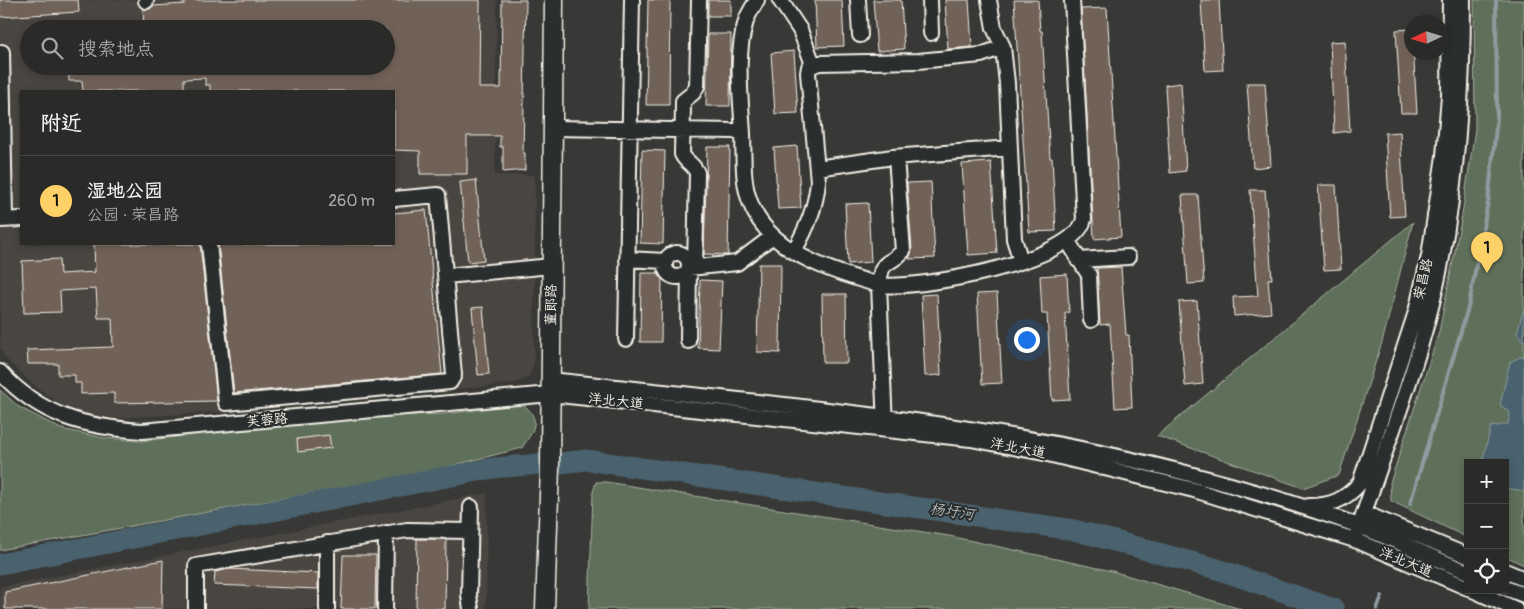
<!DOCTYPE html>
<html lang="zh">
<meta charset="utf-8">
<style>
body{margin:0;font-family:Pangolin,"LXGW WenKai TC",sans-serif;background:#323230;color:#f1f3f6}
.controls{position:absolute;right:15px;bottom:15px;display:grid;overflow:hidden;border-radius:0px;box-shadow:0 2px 8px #0003}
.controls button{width:45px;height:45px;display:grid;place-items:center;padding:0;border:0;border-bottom:1px solid #464645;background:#2a2a28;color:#f1f3f6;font:25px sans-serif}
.compass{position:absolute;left:1404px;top:15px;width:45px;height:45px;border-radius:50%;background:#2a2a28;box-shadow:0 2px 8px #0003;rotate:266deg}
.you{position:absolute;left:1026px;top:339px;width:18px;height:18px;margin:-12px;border:4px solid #fff;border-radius:50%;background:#1a73e8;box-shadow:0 0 0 8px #1a73e833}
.badge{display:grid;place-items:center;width:32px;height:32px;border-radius:50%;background:#ffd166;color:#111;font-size:16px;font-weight:700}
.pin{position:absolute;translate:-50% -41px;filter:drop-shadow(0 1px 2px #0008)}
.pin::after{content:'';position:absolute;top:26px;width:18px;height:15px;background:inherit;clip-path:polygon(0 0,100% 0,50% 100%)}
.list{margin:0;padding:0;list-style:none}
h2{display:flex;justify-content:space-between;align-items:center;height:65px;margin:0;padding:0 20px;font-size:21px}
h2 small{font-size:16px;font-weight:400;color:#a5a7a8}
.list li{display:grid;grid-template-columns:32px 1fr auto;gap:15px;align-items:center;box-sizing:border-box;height:90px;padding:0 20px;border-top:1px solid #464645}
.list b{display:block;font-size:19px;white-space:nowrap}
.list p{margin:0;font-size:16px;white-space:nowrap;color:#a5a7a8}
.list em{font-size:16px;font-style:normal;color:#a5a7a8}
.icon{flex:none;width:28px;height:28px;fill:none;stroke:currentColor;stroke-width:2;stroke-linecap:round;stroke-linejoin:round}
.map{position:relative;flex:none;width:1524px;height:609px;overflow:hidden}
.search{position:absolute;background:#2a2a28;box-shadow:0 2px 8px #0003;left:20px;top:20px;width:375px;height:55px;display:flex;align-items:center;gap:12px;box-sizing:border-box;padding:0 18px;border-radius:28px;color:#a5a7a8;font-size:19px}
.panel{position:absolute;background:#2a2a28;box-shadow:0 2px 8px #0003;left:20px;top:90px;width:375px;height:155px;border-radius:0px}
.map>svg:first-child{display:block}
.built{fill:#494540;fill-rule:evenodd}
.green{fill:#5e705a;stroke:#a9b0a1}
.water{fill:#4a626e;stroke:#8e9b9f}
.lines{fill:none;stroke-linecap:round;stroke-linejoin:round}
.stream{stroke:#8e9b9f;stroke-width:4}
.river{stroke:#4a626e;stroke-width:21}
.building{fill:#716258;stroke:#f4f1e8}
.minor-casing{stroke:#f4f1e8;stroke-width:18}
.major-casing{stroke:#f4f1e8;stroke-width:21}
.minor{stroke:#2a2d2e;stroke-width:14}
.major{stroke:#2a2d2e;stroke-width:18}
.labels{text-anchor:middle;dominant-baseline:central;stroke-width:4;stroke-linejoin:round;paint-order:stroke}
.street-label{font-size:14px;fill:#f4f1e8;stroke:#2a2d2e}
.water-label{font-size:15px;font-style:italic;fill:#b0b8b7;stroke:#2a2d2e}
</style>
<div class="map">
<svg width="1524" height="609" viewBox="0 0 1524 609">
<rect width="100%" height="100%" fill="#383836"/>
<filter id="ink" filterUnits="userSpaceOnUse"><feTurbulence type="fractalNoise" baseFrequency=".02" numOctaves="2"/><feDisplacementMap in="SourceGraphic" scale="10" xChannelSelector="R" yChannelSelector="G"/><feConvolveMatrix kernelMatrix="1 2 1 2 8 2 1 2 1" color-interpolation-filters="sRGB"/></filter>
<g filter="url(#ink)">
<path class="built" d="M0,0h497l-2,175h40l-1,188 -4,12 -8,6 -11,3 -288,28 -109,6 -23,-2 -31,-12 -24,-17 -30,-28 -6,-11zM29,29h357v37h-357zM21,91h373v153h-373z
M487,493l-1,116h-486v-22z"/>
<path class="green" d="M1474,0h50v565l-19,-9v-93h-37v75l-77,-37 -1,-18 49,-151 23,-117 13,-86z
M1413,222l-30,117 -44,136 -36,13 -146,-52z
M0,390l19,17 42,22 43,9 37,3 203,-24 100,-3 78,-10c21,15 11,27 0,44l-99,25 -423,77z
M596,482h10l343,54 163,35 129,38h-652l4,-117z"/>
<path class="water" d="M1524,308v34l-7,-9z
M1524,355v136l-19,-3v-25h-23l9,-36 17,-3 2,-12 -10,-7 10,-43z"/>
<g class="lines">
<path class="stream" d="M1410,504l59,-200 19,-102 9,-84 -1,-118
M1377,609l5,-13"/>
<path class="river" d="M560,463l26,-3 488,70 143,39 117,40
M0,564l493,-96 46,-4"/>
</g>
<path class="building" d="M0,0h78l1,12 -79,5z
M184,0h296l-1,88h22l1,-88h24l-3,153h2v17l-22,2v-25h-3v-11h-33v38h-47v-23l-26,-1v-59h-184v-6h-5v-7l-21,1v12h-101l-1,-10h-13l-1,-15h318v-37h-242l-1,-20h7l3,-3 32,-2z
M648,0h22l-1,105h-23z
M708,0h23v16h-23z
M815,0h27l2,46 -27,1z
M873,0h28l3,49 -27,2z
M945,0h24l3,47 -24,2z
M1014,0h24l2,31h2l8,127h2l4,73 -27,1z
M1201,0h18l4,70 -18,1z
M1107,8l14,229 -27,2 -13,-230z
M1412,29l5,84h-16l-5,-83z
M708,34h23l-1,72h-24z
M1345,41l5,90 -16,2 -4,-91z
M794,51l4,62 -23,1 -4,-61z
M1181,83l5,88 -16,2 -5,-88z
M1247,83h18l6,83 -18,2z
M1400,132l5,84 -15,1 -5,-84z
M797,146l4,62 -23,1 -4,-61z
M707,147h23l-2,108 -24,-1z
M642,150l23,1 -2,93 -23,-1z
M991,162l6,91 -29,2 -6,-91z
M476,180l8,80 -16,2 -8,-80z
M931,182l4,76 -26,1 3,-9 -5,-67z
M1318,185h18l5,84 -17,1z
M1250,190h15l7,89h-4l3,34 -37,3 -1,-19 25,-1z
M1182,195h16l6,88 -16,1z
M868,203l3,59 -23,2 -3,-60z
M426,210l16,164 -208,19 -16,-149h176v-31z
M94,244h106l17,157 -103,2v-10l-33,1v-11h-6v-8h-17v-11h-30l-1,-14 86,-3 -1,-29h-14l-2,-29 -36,2 1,21 -37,1 -2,-52 37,-2 1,15 35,-2z
M759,264h22l-1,89 -23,-1z
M1121,267l5,68h3l3,72 -17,1 -5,-84 -10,1 -3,-57z
M641,273h21l-1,69h-21z
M1067,274l2,39h-4l5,86 -18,1 -5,-86h-5l-2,-38z
M700,280l22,1 -3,68 -21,-1z
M997,293l5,90 -20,1 -5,-90z
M822,294h24l1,69h-24z
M937,294l4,81 -16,1 -4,-81z
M1197,301l6,83 -18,2 -6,-84z
M483,307l6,67 -11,1 -6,-67z
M329,435l2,13 -33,4 -1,-13z
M417,539h29l-1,70h-29z
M343,555h33l-1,54h-34z
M163,560l-1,49h-157v-17z
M229,569l89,4v16l-104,-4 1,-13z"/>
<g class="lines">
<defs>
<path id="minor" d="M146,0v1
M780,0l20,30 13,34
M858,0l2,35
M930,0l1,33
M989,0l5,28 9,19 4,36 7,156 7,22
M2,52l3,168
M553,128l181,3 9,3c1,20 -1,45 6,65 17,53 82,72 130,86l6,142
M743,134c-2,-36 -8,-78 3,-113 2,-7 7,-14 11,-21
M896,157l7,94c-15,17 -21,5 -24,34 38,5 196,-23 205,-66l-12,-219
M817,168l76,-11 117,-9
M0,220l21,-1
M1067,240l22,35 2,45
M209,244l17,159 224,-21 4,-7 -16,-180 -44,4
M794,251c13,-23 22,-44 24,-70l-10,-108 1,-6 10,-4 99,-2 63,-6 22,-8
M665 265a12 12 0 1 1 24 0a12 12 0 1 1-24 0Z
M627,259l38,2
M1078,260l50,-3
M695,267l2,-94c-3,-9 -12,-11 -15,-19l1,-47v-6l10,-8 4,-7 2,-86
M446,276l105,-10
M626,339l6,-339
M688,341l1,-73 48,-5 36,-27
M0,372c40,44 85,55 142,59l408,-37 421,45 73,14 150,37 161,50 113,48
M550,380c211,23 426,39 632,92 59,15 119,33 177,54 36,14 72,31 109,46
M1308,506c23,0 37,-6 52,-23l56,-171 13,-56 15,-100 5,-60 1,-96
M471,507l-2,88 2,14
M1364,513l104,43
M1357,534c27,-83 61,-166 80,-252 20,-93 26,-187 26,-282
M1505,571l19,8
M1505,588l19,7
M1473,590l42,19
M196,609v-43l211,-36 63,1
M327,609v-66
M385,609l1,-76"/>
<path id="major" d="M545,609l5,-141 4,-468"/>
</defs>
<use href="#minor" class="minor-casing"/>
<use href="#major" class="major-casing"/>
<use href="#minor" class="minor"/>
<use href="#major" class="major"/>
</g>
</g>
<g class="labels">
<g class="street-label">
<text transform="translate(1423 279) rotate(-77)">荣昌路</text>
<text transform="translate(551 305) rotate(-89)">董郎路</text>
<text transform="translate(616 401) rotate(6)">洋北大道</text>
<text transform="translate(267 420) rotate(-5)">芙蓉路</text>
<text transform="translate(1018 448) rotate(11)">洋北大道</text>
<text transform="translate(1406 562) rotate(23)">洋北大道</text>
</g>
<g class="water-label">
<text transform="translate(952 512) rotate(8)">杨圩河</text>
</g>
</g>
</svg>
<div class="controls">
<button>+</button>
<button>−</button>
<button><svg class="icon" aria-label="locate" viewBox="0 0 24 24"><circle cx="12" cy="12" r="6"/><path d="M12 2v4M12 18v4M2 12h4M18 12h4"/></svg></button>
</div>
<svg class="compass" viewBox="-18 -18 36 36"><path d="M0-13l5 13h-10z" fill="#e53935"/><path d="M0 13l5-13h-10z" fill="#a5a7a8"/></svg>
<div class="you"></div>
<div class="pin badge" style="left:1487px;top:273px">1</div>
<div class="search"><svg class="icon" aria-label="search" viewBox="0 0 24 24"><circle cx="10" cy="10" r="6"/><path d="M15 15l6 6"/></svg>搜索地点</div>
<section class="panel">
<h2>附近<small></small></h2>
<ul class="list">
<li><span class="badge">1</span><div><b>湿地公园</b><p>公园 · 荣昌路</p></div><em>260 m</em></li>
</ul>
</section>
</div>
